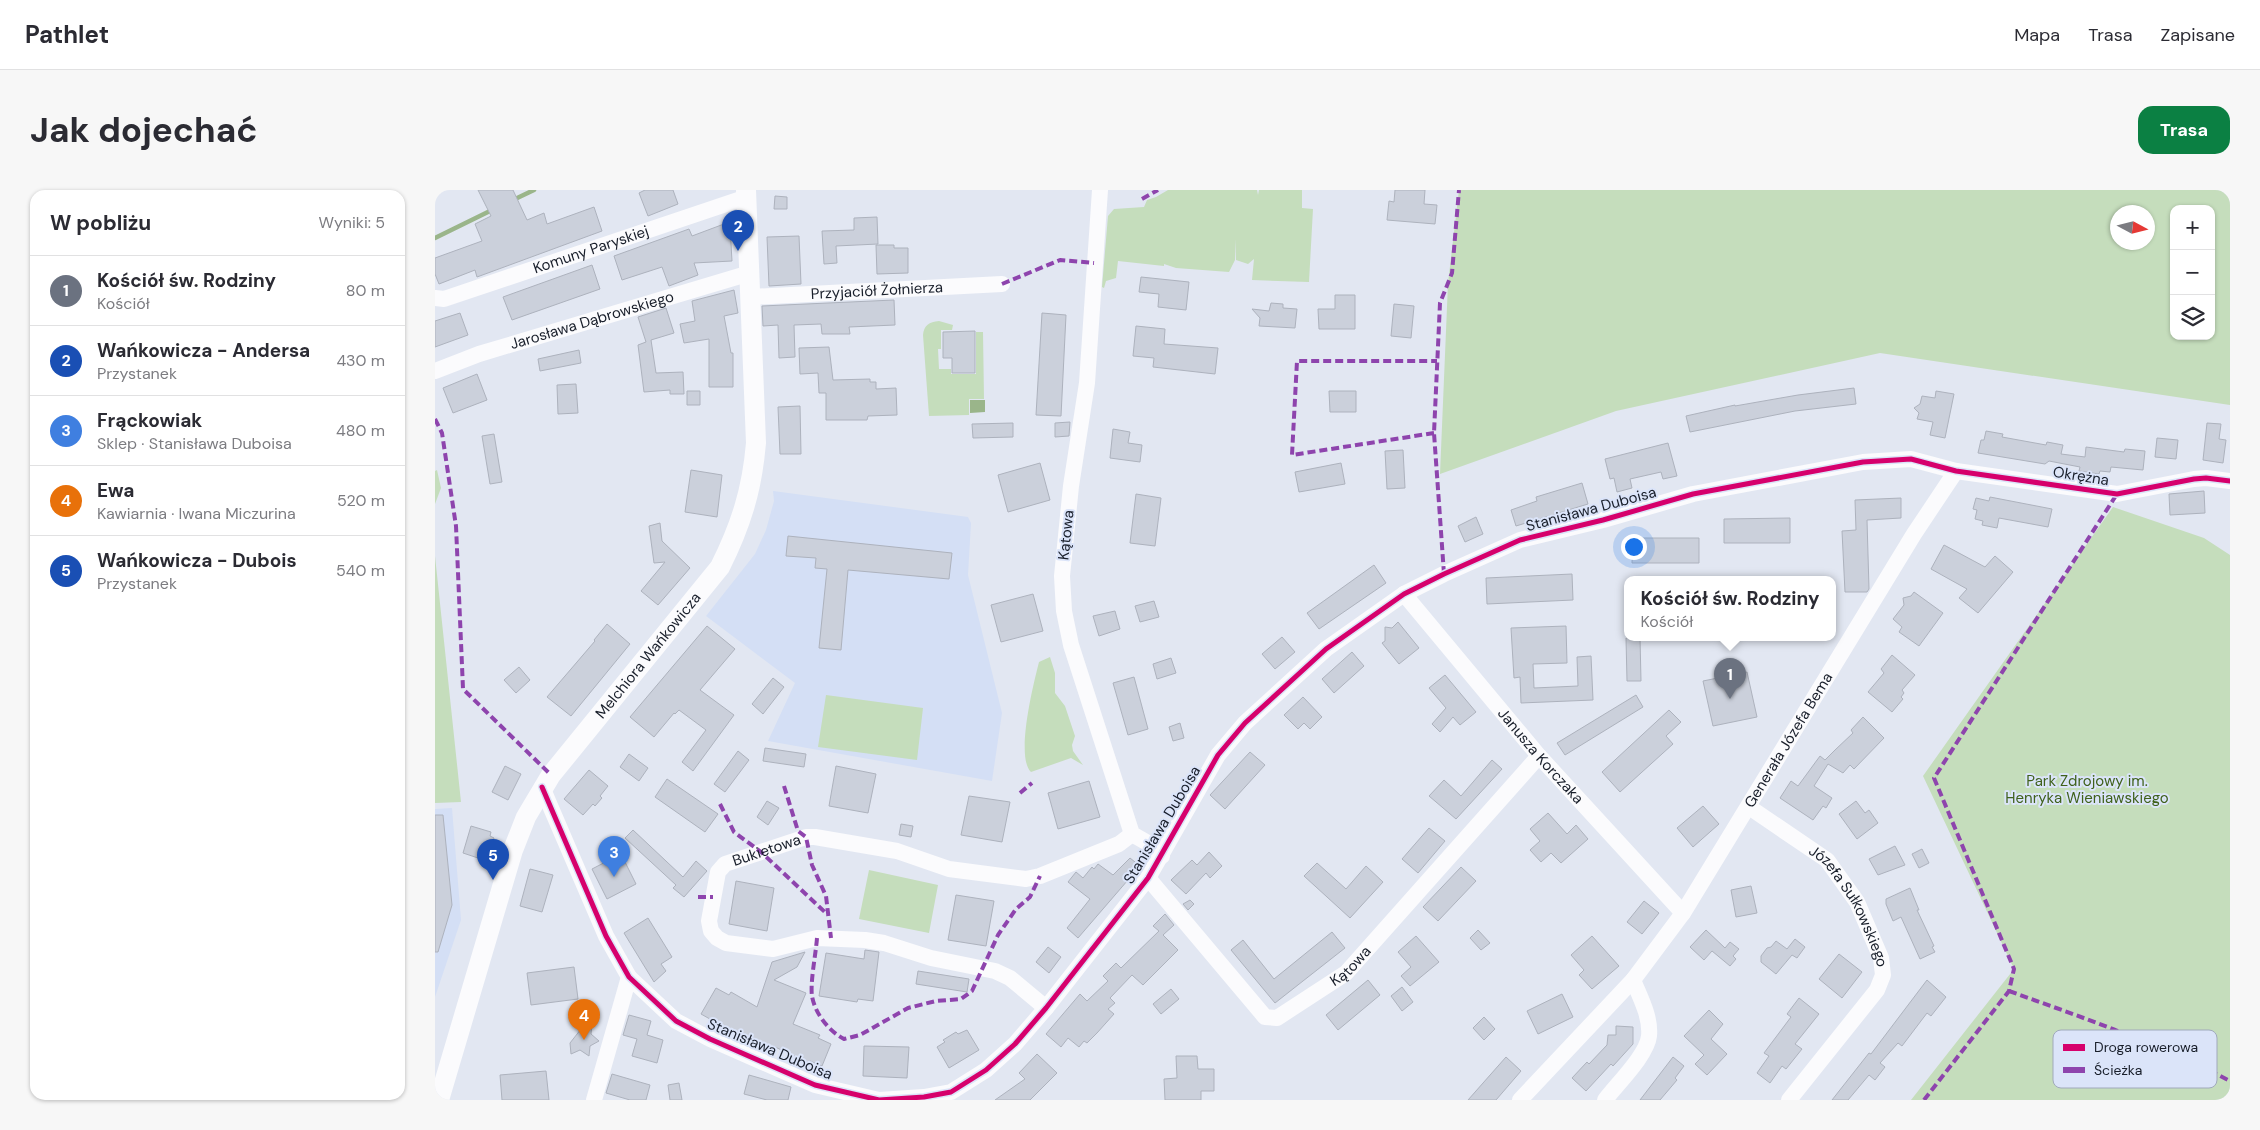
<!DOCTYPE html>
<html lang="pl">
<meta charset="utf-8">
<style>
body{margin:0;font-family:"DM Sans",sans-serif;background:#f7f7f7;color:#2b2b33}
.controls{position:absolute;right:15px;top:15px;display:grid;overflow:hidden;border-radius:10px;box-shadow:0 1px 4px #0004}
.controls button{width:45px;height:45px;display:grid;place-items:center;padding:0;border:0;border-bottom:1px solid #e1e1e2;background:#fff;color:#2b2b33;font:25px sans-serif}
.compass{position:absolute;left:1675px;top:15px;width:45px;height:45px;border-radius:50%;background:#fff;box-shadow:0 1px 4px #0004;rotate:97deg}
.you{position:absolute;left:1198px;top:356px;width:18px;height:18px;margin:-12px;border:4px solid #fff;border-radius:50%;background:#1a73e8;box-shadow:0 0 0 8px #1a73e833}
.badge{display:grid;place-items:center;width:32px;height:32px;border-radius:50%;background:#0b8043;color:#fff;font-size:16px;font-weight:700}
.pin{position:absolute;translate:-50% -41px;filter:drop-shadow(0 1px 2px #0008)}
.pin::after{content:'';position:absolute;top:26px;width:18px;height:15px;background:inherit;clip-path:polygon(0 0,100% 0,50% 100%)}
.popup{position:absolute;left:1189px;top:386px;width:212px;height:65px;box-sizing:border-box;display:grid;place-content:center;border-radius:10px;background:#fff;filter:drop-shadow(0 1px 4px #0005);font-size:16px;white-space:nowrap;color:#7c7c81}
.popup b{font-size:19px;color:#2b2b33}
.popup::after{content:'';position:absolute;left:50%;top:100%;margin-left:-10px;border:10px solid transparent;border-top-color:#fff}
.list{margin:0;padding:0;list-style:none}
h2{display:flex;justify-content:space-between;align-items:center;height:65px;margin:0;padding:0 20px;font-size:21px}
h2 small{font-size:16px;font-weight:400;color:#7c7c81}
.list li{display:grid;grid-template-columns:32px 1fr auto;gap:15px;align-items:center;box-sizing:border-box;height:70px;padding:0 20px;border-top:1px solid #e1e1e2}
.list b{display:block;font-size:19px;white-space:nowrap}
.list p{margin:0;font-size:16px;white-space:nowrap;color:#7c7c81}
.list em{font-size:16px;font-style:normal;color:#7c7c81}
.icon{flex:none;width:28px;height:28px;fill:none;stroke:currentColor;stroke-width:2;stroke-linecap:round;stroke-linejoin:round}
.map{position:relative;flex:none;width:1795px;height:910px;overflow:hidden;border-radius:15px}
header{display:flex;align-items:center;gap:30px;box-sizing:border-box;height:70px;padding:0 25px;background:#fff;border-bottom:1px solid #e1e1e2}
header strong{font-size:24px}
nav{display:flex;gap:28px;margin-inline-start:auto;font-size:18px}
.intro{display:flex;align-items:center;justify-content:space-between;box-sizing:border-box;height:120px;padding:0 30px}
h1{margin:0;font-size:35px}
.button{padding:12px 22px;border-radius:15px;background:#0b8043;color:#fff;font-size:18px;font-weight:700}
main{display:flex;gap:30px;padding:0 30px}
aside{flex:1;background:#fff;border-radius:15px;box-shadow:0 1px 4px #0004}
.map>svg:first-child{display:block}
.built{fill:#d4dff5}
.green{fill:#c5ddbc;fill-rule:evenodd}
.water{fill:#9ab58a}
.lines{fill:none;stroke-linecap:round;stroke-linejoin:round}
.stream{stroke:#9ab58a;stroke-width:4.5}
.building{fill:#cbd0db;stroke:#adb2bd}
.minor{stroke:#fbfbfd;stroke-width:16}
.tertiary{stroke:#fbfbfd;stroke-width:20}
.quiet{stroke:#8e44ad;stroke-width:4;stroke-dasharray:8 4;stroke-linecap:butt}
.cycleway-casing{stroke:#dbe4f9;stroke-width:8}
.cycleway{stroke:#d6006c;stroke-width:5}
.labels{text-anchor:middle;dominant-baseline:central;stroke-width:4;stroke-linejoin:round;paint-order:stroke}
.street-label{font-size:15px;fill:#181e2a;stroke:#dbe4f9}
.park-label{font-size:15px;fill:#3f611b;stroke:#dbe4f9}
.key{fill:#dbe4f9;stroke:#a0a9bb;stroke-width:1}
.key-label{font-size:14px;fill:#181e2a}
</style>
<header>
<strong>Pathlet</strong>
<nav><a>Mapa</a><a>Trasa</a><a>Zapisane</a></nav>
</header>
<div class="intro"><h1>Jak dojechać</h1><a class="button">Trasa</a></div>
<main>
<aside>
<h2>W pobliżu<small>Wyniki: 5</small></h2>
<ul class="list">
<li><span class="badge" style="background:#6b7280">1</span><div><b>Kościół św. Rodziny</b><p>Kościół</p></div><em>80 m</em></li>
<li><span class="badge" style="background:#1a4fb4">2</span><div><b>Wańkowicza - Andersa</b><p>Przystanek</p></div><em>430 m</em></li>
<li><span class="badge" style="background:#3f7fe0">3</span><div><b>Frąckowiak</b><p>Sklep · Stanisława Duboisa</p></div><em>480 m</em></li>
<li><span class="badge" style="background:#e8710a">4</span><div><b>Ewa</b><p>Kawiarnia · Iwana Miczurina</p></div><em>520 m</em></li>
<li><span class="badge" style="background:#1a4fb4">5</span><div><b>Wańkowicza - Dubois</b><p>Przystanek</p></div><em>540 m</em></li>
</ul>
</aside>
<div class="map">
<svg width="1795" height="910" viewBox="0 0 1795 910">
<rect width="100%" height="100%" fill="#e2e7f2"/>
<path class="built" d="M338,301l195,26 3,6 -3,52 34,138 -10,68 -224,-40 27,-58 -89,-67 49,-62 11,-24 8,-29z
M17,618l9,112 -26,77v-188z"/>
<path class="green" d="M733,0h89l1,5 1,-5h43v18l11,1 -4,73 -57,-2 2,-21 -6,5 -12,-4v-21l-1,21 -6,12 -53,-4 -12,-4v2l-46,-5 -2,17 -10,3 -2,7 -2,-1 6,-71 6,-7 30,-2 3,-7 9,-3z
M1024,0h771v215l-350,-52 -264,58 -176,63 8,-191zM1739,19h37v127h-37zM1682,22h30v30h-30z
M504,131l14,4 -1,5h-11v19h-3l1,20h12v5h25v-42h7l1,67h-15v16l-40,1 -6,-81c1,-10 6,-13 16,-14z
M2,280l4,18 -6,16v-33z
M1678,317l91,31 26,17v545h-319l103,-131 -91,-193z
M0,366l26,246 -26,1z
M615,467l5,16v20l10,13 10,30 -3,9 1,6 10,14 -12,-7 -40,14c-16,-15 3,-90 8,-110z
M391,505l97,13 -6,52 -99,-13z
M434,680l69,15 -9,48 -70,-14z"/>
<path class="water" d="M535,210h15v12l-15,1z"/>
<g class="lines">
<path class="stream" d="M78,10l21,-10
M0,48l57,-28"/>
</g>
<path class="building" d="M43,0h35l14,30 17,-7 3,11 47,-17 8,24 -125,46 -2,-7 -36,14 -4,-10v-16l47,-17 -7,-17 16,-8z
M210,0h28l5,14 -30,12 -9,-23z
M960,0h30l-1,14 13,1 -2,19 -48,-4 2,-19 5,1z
M340,6l12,1v12h-13z
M442,27l1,27 -42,2 1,17 -13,1 -2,-33 32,-1v-12z
M289,34l6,3 2,34 -38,2 4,12 -29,11 -7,-19 -40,13 -8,-24 75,-27 3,7z
M364,46l2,48 -32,2 -2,-49z
M441,55h18v3h14v25l-31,1z
M157,75l8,24 -88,31 -9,-23z
M706,87l48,5 -3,28 -28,-3 1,-13 -20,-2z
M299,100l4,23 -14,3 7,37h2v34h-24v-48l-25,4 -4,-19 15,-3 -3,-20z
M900,105h20v34h-36l-1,-20h17z
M459,110l1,25 -46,2 1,7h-28l-1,-10 -27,1 1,32 -16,1 -1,-33 -15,1 -1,-20z
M836,113l12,1v4l14,1 -2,19 -36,-2 1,-8 -8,-9 17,2z
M959,114l20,2 -3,32 -20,-2z
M231,118l8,25 -23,7 5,33 27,-1 1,22h-14v-4l-26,2 -6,-47 8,-3 -8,-25z
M25,123l8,22 -33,12v-26z
M607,123l24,2 -5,101 -25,-1z
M701,136l29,3 -1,15 54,4 -3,26 -62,-7 1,-9 -21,-2z
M540,141v42h-23v-15h-9v-26z
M394,157l4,33 37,-1v3h6v7l20,-1 1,27 -29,1 -1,4h-41v-27h-7l-1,-20 -18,1 -1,-26z
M144,160l2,13 -41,8 -2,-12z
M42,184l10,26 -34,13 -10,-25z
M141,194l2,29 -20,1 -1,-29z
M1419,198l2,16 -61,7 -105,21 -4,-16 49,-11v1l63,-11z
M252,201h13v14h-13z
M894,201h27v21h-26z
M1501,201l18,3 -9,44 -15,-3 3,-13 -16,-3 2,-6 -5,-5 6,-4 2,-8 13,2z
M365,216l1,48h-21l-2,-47z
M635,232l-1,14 -14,1v-14z
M578,233v14l-40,1 -1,-14z
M1772,233l14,1 -2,15 7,1 -3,23 -20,-3z
M678,239l17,3 -2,11 14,2 -2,17 -30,-4z
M1551,241l17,3 -1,3 44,8 1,-3 16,3 -2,9 24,3 1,-10 38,5 1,-3 20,2 -2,19 -32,-3 -1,5 -10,-1 -1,3 -20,-3 1,-4 -31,-6 -4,3 -67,-11 3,-13h3z
M59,244l8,48 -12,2 -8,-48z
M1722,248l21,2 -2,19 -21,-2z
M1233,253l9,33 -14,3 -2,-7 -31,7 2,9 -15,4 -3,-14 -4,1 -5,-20z
M968,260l2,38 -18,1 -2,-38z
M605,273l10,37 -42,12 -10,-37z
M906,273l4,21 -46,8 -4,-20z
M256,280l31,5 -5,42 -32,-5z
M1147,293l6,21 -72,22 -5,-16 26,-9 -1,-4z
M1769,301l1,22 -35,2 -1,-21z
M701,304l25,4 -6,48 -25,-3z
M1555,307l62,12 -4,18 -49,-9 -2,10 -15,-3 1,-4 -8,-2 2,-9 -4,-1 3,-11 13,3z
M1466,308v20l-34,2 2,69 -2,3h-22l-3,-61 14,-1 -1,-30z
M1041,327l7,17 -18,8 -7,-16z
M1355,328v25h-66v-24z
M225,333l2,18 28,27 -32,37 -17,-14 24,-29 -11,1 -5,-37z
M353,346l164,17 -3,26 -101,-9 -7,80 -22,-2 8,-79 -12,-1 1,-10 -30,-2z
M1198,348h66v25h-67z
M1509,355l41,22 10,-11 18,16 -35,41 -19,-15 8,-9 -36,-20z
M939,375l12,18 -67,46 -12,-16z
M1137,384l1,26 -86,4 -1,-26z
M1479,402l29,21 -24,33 -20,-14 3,-5 -9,-8 11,-14 -1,-7 8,-2z
M598,404l10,37 -42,11 -10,-37z
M719,411l5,16 -19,5 -5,-16z
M680,421l5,18 -21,7 -6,-20z
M963,432l21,26 -20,16 -17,-21 3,-2v-14l7,1z
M172,434l23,20 -59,72 -24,-19 48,-56 -1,-1z
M272,436l28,23 -35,41 34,25 -41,56 -11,-9 24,-32 -27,-20 -4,4 -1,-1 -20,24 -24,-20z
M1131,436l1,37 -34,1 1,24 44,-2 -1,-29 14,-1 2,44 -72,3 -1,-26 -6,1 -3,-50z
M847,447l13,15 -20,17 -13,-15z
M1191,448h14l1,43h-14z
M917,462l12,14 -30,27 -12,-14z
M1457,465l23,20 -13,15 2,3 -3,4 2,2 -11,13 -24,-20 16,-19 -3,-4z
M736,468l5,15 -19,6 -4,-15z
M84,477l11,13 -14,13 -12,-13z
M1312,482l10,45 -44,9 -10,-45z
M1010,485l31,37 -16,13 -7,-8 -13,15 -8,-8 14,-16 -17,-20z
M699,487l14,52 -20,6 -15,-52z
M338,488l11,9 -21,27 -11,-10z
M1201,505l7,12 -78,48 -8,-12z
M868,507l19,20 -12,12 -6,-6 -6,6 -14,-14z
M1234,520l12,12 -15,14 7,8 -53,48 -18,-20z
M1428,527l21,21 -30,31 -4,-4 -7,8 -15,-9 -14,22 18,12 -6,10 -3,-2 -10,14 -33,-22 11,-17 7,5 22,-30 5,4 10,-10 18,-17 -2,-3z
M745,533l4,15 -11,3 -4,-14z
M330,558l41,6 -2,13 -41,-6z
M303,561l11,9 -24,32 -11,-8z
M815,562l15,13 -40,44 -15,-14z
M194,564l19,14 -9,13 -19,-14z
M1057,570l10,9 -46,50 -27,-23 15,-16 17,16z
M70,576l16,8 -13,26 -16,-8z
M401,576l40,8 -8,39 -39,-7z
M154,580l19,16 -8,10 2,2 -7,8 -2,-2 -10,11 -19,-16z
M232,589l51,35 -13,18 -50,-35z
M654,591l11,36 -42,12 -10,-36z
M534,606l41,6 -8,40 -41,-7z
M332,611l12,7 -11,17 -11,-8z
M1421,611l9,12 4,-3 9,13 -21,16 -18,-25z
M1268,616l16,18 -26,23 -16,-19z
M1113,623l19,21 9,-9 12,14 -27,24 -10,-10 -10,9 -11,-12 10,-9 -10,-12z
M0,625h8l9,90 -14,47h-3z
M466,634l12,2 -2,11 -12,-2z
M36,636l20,6 -1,4 4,2 -7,23 -24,-8z
M994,638l16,13 -27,32 -16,-14z
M198,640l50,47 13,-16 11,10 -23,26 -11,-9 3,-3 -51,-47z
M1460,656l10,19 -27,10 -9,-16z
M1487,659l7,14 -10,5 -7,-14z
M774,662l13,14 -12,12 -4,-5 -20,21 -15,-14 21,-20 5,5z
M186,664l15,30 -29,15 -15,-30z
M695,668l10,8 -62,72 -11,-10 23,-29 -22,-17 8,-10 7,6 9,-11 2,2 4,-5 15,11z
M882,673l29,26 20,-23 17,16 -33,36 -46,-42z
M1026,677l15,14 -38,40 -15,-14z
M95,679l23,6 -11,37 -22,-6z
M301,691l38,7 -7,43 -38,-7z
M1316,696l6,27 -21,4 -5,-27z
M1475,698l9,22h-2l17,36 -2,1 3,5 -15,7 -19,-42 -8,4 -7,-17v-5z
M521,705l38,6 -8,45 -38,-6z
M755,710l4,4 -6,6 -5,-6z
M1209,711l15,12 -17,21 -15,-12z
M730,724l9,11 -11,10 15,15 -35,35 -11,-10 -22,23 5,5 -7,6 6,5 -17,19 -10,10 -3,-2 -5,6 -11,-9 -7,9 -15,-13 34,-40 7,7 21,-20 -5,-5 13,-13 5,5 38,-37 -6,-5z
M213,728l24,39 -11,7 5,7 -12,11 -30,-49z
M1043,740l12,13 -9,7 -11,-12z
M1271,740l19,18 5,-6 9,7 -6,7 3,3 -6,7 -18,-15 -8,9 -14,-13z
M897,742l13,16 -70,55 -44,-53 12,-10 31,39z
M981,746l23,26 -29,24 -9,-10 10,-9 -13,-15z
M1157,746l27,30 -27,23 -13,-14 5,-5 -13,-15z
M1360,749l10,8 -8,11 -5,-3 -16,19 -15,-12v-6l6,-8 4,-1 5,-6 11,8z
M613,757l13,10 -12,16 -13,-11z
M430,760l14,2 -6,49 -15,-2 -1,3 -38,-6 7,-43 38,6z
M370,762l-8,15 -23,13 32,13 -13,31 27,11 -2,3 13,6 -9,22 -12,-5 -1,2 -36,-17 -2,5 -23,-8 1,-2 -48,-27 15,-26 13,7 2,-3 26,15 15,-45z
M1404,764l23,18 -20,26 -23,-19z
M139,777l4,32 -47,6 -4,-32z
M483,781l51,8 -2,13 -51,-8z
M933,790l12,15 -42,35 -12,-15z
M1492,790l19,17 -15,19 -4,-3 -25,33 -4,-3 -18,20 5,4 -10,13 -6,-5 -21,25h-16l37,-47 2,1z
M967,797l11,15 -11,9 -11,-15z
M736,799l8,10 -18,15 -8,-10z
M1127,804l11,23 -35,17 -11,-23z
M1364,808l20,16 -24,30 7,5 -16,20 -4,-3 -12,17 -13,-10 12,-17 -5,-3 27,-36 -4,-3z
M1274,820l14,14 -12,15 16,15 -20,21 -12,-11 9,-9 -20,-19z
M194,825l22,6 -4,14 16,5 -6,23 -25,-7 5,-17 -14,-4z
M1049,827l11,12 -11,11 -11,-12z
M157,835l-1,9 8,7 -9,5 -1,10 -9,-6 -9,4 -1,-11 11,-14z
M1181,836l17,1v17l-20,22 -2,-2 -25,27 -14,-13 15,-16 2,2 18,-19 1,-10h8z
M532,840l12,20 -30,18 -12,-21 8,-5 -2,-2 13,-8 2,2z
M429,856l45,1 -2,31 -44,-2z
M602,864l20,19 -27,27h-35l30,-21 -6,-6z
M741,866h21l1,13h16v22h-13v9h-36l-1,-21 13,-1z
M1071,867l15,14 -25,29h-28z
M1238,867l11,9 -9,12 2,2 -17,20h-20z
M111,881l3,29h-47l-2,-25z
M177,884l38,11 -4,15h-16l-24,-7z
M314,885l42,12 -3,13h-21l-23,-6z
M244,893l3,17h-12l-2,-15z"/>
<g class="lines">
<g class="minor">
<path d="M665,0l-13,193 -16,103 -9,90 2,35 7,34 61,189 21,12 9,10"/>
<path id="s1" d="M316,107l251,-13"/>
<path id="s2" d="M0,108l9,1 303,-102"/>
<path id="s3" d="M0,181l44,-17 271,-81"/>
<path id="s4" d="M969,404l135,162 144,157"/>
<path d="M107,597l64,149 23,41 47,44 34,18 105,46 64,15 45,-3 27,-5 35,-22 29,-26 31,-36 102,-130 70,-123 27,-32 81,-74 78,-55 40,-20 76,-34 83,-20 90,-26 170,-32 48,-3 45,12 161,23 77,-15 12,-1 24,3"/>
<path id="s5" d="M1314,617l78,53 30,42 24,56 2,17 -6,15 -88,110"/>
<path id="s6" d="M713,688l117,139 12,1 69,-45 193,-217"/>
<path id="s7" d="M611,818l-36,-30 -15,-7 -64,-13 -47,-15 -19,-3 -48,-2 -44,11 -47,-6 -9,-5 -6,-7 -2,-10 9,-49 7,-8 81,-27h9l82,14 52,18 77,10 14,-3 79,-32 13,-10"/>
<path d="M159,910l35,-123"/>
<path id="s8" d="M1085,910l113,-120 50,-67 231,-379 42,-63"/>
<path d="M1170,910c12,-16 42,-45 44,-64 2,-19 -9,-39 -16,-56"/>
</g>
<path class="tertiary" id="s9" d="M4,910l74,-250 13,-33 25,-42 169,-208c21,-42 32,-77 36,-124l-10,-253"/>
<path class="quiet" d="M707,9l16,-9
M567,94l58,-24 34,3
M0,229l7,14 14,93 7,163 88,86
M999,243l-142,22 5,-94h140
M1009,384l-10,-141 6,-130 12,-30 7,-83
M349,596l14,45 8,6 6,28 14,31 5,42
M585,603l12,-10
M285,614l14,28 27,20 67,63
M263,707h15
M382,748c-1,15 -7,44 -5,58 3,18 17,35 32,43l16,-4 48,-27 28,-7 25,-2 11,-8 26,-56 18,-26 14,-12 10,-21
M1574,801c75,27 150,53 221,90
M1489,910l85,-109 5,-22 -80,-191 183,-284"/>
<defs>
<path id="cycleway" d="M107,597l64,149 23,41 47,44 34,18 105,46 64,15 45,-3 27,-5 35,-22 29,-26 31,-36 102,-130 70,-123 27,-32 81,-74 78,-55 40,-20 76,-34 83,-20 90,-26 170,-32 48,-3 45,12 161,23 77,-15 12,-1 24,3"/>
</defs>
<use href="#cycleway" class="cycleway-casing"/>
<use href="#cycleway" class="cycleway"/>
</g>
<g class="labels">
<g class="street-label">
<text stroke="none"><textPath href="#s2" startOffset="164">Komuny Paryskiej</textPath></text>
<text stroke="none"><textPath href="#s1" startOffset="126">Przyjaciół Żołnierza</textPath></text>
<text stroke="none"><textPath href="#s3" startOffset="165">Jarosława Dąbrowskiego</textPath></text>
<text transform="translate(1646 286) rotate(9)">Okrężna</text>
<text transform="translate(1156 319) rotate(-15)">Stanisława Duboisa</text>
<text transform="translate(631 345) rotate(-84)">Kątowa</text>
<text stroke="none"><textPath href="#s9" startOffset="499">Melchiora Wańkowicza</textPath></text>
<text stroke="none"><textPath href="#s8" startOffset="451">Generała Józefa Bema</textPath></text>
<text stroke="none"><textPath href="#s4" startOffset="212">Janusza Korczaka</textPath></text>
<text transform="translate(727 635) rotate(-59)">Stanisława Duboisa</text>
<text stroke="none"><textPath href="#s7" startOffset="472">Bukietowa</textPath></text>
<text stroke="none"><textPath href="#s5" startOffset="145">Józefa Sułkowskiego</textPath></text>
<text stroke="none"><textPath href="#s6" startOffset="284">Kątowa</textPath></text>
<text transform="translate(335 859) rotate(23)">Stanisława Duboisa</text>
</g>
<g class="park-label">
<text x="1652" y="591">Park Zdrojowy im.<tspan x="1652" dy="17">Henryka Wieniawskiego</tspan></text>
</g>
</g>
<rect x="1618" y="840" width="164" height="58" rx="8" class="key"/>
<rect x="1628" y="854" width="22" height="7" fill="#d6006c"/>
<rect x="1628" y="877" width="22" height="6" fill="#8e44ad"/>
<g class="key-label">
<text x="1659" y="862">Droga rowerowa</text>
<text x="1659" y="885">Ścieżka</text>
</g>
</svg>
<div class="controls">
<button>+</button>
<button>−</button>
<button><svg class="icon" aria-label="layers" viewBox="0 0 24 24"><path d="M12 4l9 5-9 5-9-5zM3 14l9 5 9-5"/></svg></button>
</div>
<svg class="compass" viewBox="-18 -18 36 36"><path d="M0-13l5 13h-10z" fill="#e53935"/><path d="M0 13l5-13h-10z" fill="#7c7c81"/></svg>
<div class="you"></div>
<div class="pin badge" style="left:1295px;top:509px;background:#6b7280">1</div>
<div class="popup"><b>Kościół św. Rodziny</b>Kościół</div>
<div class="pin badge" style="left:303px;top:61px;background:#1a4fb4">2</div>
<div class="pin badge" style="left:179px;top:687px;background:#3f7fe0">3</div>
<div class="pin badge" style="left:149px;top:850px;background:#e8710a">4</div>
<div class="pin badge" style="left:58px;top:690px;background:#1a4fb4">5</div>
</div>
</main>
